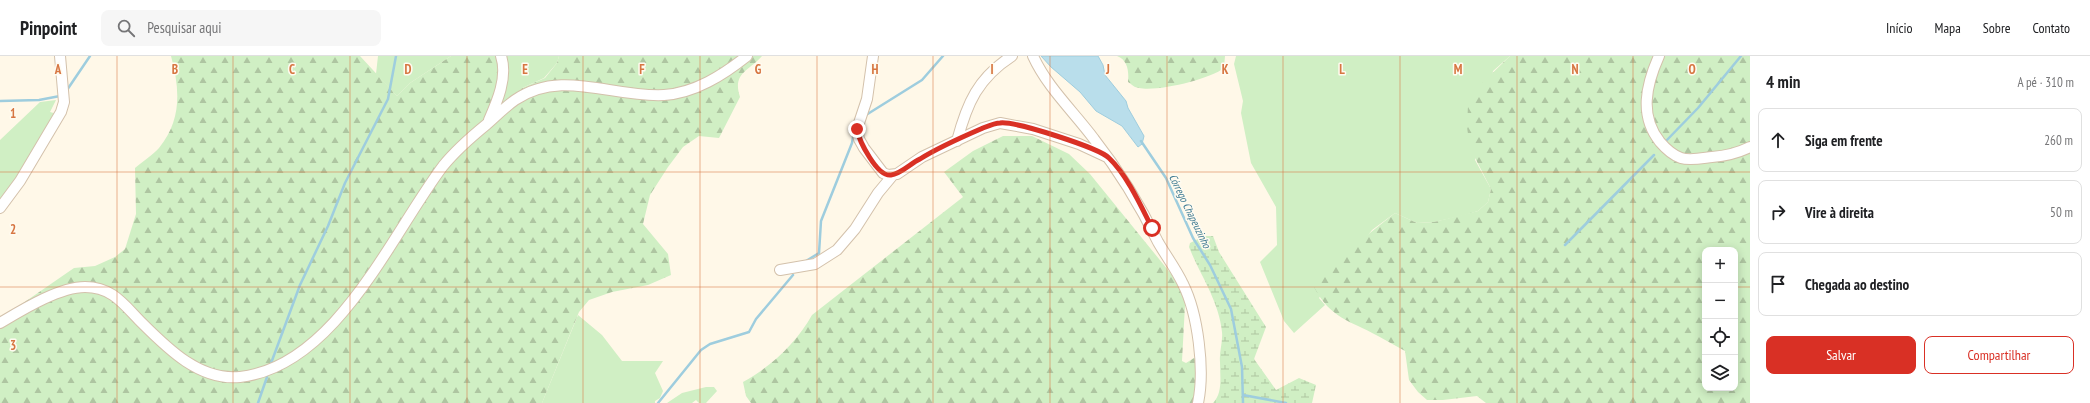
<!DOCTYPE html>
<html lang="pt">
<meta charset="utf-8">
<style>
body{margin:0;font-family:"PT Sans Narrow",sans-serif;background:#f6f6f6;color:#202124}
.controls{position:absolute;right:12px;bottom:12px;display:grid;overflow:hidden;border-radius:8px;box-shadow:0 2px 10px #0003}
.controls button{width:36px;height:36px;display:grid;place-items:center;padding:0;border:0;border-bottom:1px solid #e0e0e0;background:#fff;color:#202124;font:20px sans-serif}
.stop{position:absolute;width:12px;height:12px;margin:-9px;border:3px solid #d93025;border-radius:50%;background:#fff}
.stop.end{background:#d93025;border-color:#fff;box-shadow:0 1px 4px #0008}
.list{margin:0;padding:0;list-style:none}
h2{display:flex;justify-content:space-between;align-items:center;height:52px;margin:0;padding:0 16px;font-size:17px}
h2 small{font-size:13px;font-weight:400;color:#757577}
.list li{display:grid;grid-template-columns:26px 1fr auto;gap:12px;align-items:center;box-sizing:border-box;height:64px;margin:0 8px 8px;padding:0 8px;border:1px solid #e0e0e0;border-radius:8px}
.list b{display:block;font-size:15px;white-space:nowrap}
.list em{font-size:13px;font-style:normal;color:#757577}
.actions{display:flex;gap:8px;padding:12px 16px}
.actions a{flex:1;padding:9px 0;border:1px solid #d93025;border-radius:8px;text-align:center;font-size:14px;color:#d93025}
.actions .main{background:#d93025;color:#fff}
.icon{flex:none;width:22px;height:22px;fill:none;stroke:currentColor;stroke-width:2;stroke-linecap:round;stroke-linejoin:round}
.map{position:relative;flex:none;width:1750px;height:347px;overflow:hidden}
header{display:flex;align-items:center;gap:24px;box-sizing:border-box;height:56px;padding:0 20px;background:#fff;border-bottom:1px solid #e0e0e0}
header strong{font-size:19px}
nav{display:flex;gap:22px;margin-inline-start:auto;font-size:14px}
.search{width:280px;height:36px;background:#f6f6f6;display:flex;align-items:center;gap:10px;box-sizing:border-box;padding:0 14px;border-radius:8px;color:#757577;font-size:15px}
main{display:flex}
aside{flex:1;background:#fff}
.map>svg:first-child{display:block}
.green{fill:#d0efc4}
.forest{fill:url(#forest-firs);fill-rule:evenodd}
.wetland{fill:url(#wetland-marsh)}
.water{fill:#b9deeb;stroke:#9ecdde}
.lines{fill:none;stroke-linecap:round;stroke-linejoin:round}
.stream{stroke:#9ecdde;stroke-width:2.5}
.street-casing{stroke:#d3c1ab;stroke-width:12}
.street{stroke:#fff;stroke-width:10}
.route{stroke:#d93025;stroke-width:5}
.grid{fill:none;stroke:#d77642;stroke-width:1;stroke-opacity:0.55}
.labels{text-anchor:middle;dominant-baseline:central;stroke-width:3;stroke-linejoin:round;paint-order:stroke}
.water-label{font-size:11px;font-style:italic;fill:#3e7a92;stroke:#fffbf0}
.grid-label{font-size:13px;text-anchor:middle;font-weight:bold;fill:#d77642;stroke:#fffbf0;stroke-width:3;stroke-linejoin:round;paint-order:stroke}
</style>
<header>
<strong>Pinpoint</strong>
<div class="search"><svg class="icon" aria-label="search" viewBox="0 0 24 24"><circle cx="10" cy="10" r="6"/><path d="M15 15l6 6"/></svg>Pesquisar aqui</div>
<nav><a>Início</a><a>Mapa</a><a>Sobre</a><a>Contato</a></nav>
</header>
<main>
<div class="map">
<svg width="1750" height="347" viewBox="0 0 1750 347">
<defs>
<pattern id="forest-firs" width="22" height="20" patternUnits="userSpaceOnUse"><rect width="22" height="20" fill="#d0efc4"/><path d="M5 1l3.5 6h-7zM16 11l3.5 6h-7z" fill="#aec5a1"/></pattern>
<pattern id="wetland-marsh" width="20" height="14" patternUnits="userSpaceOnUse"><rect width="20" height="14" fill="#d0efc4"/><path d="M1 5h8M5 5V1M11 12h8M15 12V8" fill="none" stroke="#aec5a1"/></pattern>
</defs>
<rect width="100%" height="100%" fill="#fff8e8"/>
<path class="green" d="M378,0h73l-41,27 -13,13 -21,-22z
M506,0h53l-2,7 -13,15 -22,10 -20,29 -13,9z
M1236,0h274l-17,15 -18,89 16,29 -3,13 -10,9 -13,4 -31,7 -17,1 -22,-10 -23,17 -53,68 6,7 -31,28 -10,-12 -24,-59 17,-17 -1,-38 -25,-44 -10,-50 2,-12 -9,-37z
M56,44l-6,12 7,2 -35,59 -22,28v-61l40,-38z
M578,259l24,20 20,26h41l-8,12 8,18 -3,7 -5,3v2h-113z
M706,331h8l3,4 -11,12h-7l-3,-3 -4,3h-25l15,-10z"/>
<path class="forest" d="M171,0h189l37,40 13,-13 41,-27h55c7,20 -9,51 -17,69l13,-8 20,-29 23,-10 12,-15 2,-7h203c-13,15 -30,17 -22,41l-21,41 -20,-2 -16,11 -15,20 -18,28 -7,29 25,30 3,21 -23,10 -36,7 -23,8 -10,12 -37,91h-542v-84l74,-51 21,-2 20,-9 10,-8 11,-35 -1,-46c8,-7 18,-13 24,-20 23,-28 21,-59 12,-92z
M1117,0h108l-1,12c-14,11 -66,24 -85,20 -4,0 -8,-4 -11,-6 1,-10 0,-22 -11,-26z
M1510,0h240v347h-264l-9,-7 -34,4h-16l-9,-8 -9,-12 -4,-29c-9,-5 -18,-10 -27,-15 -29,-16 -47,-17 -64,-49l7,-15 74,-59 22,10 17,-1 44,-11 10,-9 3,-13 -21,-41 -3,-21 1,-22 7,-15zM1705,194h30v138h-30z
M1003,80h29l37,18 21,20 82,101 12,23 1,7 -3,56 4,2 8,-5 4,1v44h-447l-5,-7 -3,-14c28,-15 54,-40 69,-67l151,-118 -19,-25 29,-21z"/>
<path class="wetland" d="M1204,180h9l6,16 47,75 -12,32 22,31 23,-12 17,7 -4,18h-99c10,-10 7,-27 7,-41 -1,-10 3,-20 2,-30 -3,-31 -22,-57 -33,-85l1,-4z"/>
<path class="water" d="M1041,0h57l5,9 2,10 21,26 2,7 16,28 -2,8 -4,3 -16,-21 -26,-15 -16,-19 -29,-25z"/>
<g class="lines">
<path class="stream" d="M67,34l23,-34
M0,45l39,-1 21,-4
M866,59l56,-35 21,-24
M1141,85l25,37 27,60 17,27 21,44 11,58 1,36
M1665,86l33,-34 43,-52
M1565,189l89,-90
M806,205l13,-8 2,-32 31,-78 2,-11
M270,310l30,-81 28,-59 17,-43 43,-84 8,-43
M1243,339l43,8
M258,347l9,-26
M658,347l43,-53 9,-6 39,-12 7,-13 37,-44"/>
<defs>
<path id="street" d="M873,0l-6,43 -10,30 2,10 5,9 19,25 5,2 9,-1 25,-17 61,-29 17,-5 33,6 46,15 28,13
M1033,0c14,31 41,56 61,83 26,33 46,66 64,103 8,14 18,27 25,42 15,30 22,86 15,119
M1659,0c-13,29 -20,60 1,86 6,7 12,13 21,16 9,3 22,0 31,-1 13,-1 26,-4 38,-10
M489,64c8,-18 19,-43 12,-64
M957,85c10,-38 21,-63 55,-85
M0,152l20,-27 41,-69 3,-10 -4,-46
M780,214l35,-6 22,-14 18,-21 23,-36 15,-18
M0,267c22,-13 59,-36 85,-36 28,0 39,18 57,36 26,26 58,58 98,54 96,-11 151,-142 203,-211 13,-16 28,-29 44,-42 9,-8 18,-17 28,-24 46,-32 98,-2 149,-5 31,-2 59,-20 83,-39"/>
</defs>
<use href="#street" class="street-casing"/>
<use href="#street" class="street"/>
</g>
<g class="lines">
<path class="route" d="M857,73c2,12 20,48 34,46 10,-1 20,-12 29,-16 19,-12 42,-22 63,-31 5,-2 12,-5 17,-5 16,-2 99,25 109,35 18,17 32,48 43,70"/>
</g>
<path class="grid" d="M117,0v347M233,0v347M350,0v347M467,0v347M583,0v347M700,0v347M817,0v347M933,0v347M1050,0v347M1167,0v347M1283,0v347M1400,0v347M1517,0v347M1633,0v347M0,116h1750M0,231h1705M1735,231h15"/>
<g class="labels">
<g class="water-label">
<text transform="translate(1190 155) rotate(64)">Córrego Chapeuzinho</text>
</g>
</g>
<g class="grid-label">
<text x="58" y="18">A</text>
<text x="175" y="18">B</text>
<text x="292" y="18">C</text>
<text x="408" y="18">D</text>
<text x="525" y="18">E</text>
<text x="642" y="18">F</text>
<text x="758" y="18">G</text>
<text x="875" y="18">H</text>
<text x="992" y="18">I</text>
<text x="1108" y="18">J</text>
<text x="1225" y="18">K</text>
<text x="1342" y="18">L</text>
<text x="1458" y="18">M</text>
<text x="1575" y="18">N</text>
<text x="1692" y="18">O</text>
<text x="13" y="62">1</text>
<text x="13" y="178">2</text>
<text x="13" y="294">3</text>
</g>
</svg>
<div class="controls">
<button>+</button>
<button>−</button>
<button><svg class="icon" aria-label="locate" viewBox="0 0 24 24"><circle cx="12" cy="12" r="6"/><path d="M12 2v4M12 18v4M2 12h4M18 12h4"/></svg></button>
<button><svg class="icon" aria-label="layers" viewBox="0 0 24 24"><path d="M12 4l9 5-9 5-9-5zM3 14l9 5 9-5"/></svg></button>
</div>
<div class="stop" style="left:1152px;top:172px"></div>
<div class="stop end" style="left:857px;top:73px"></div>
</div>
<aside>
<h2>4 min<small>A pé · 310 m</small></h2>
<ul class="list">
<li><svg class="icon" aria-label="ahead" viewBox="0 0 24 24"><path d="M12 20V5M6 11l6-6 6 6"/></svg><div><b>Siga em frente</b></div><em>260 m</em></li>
<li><svg class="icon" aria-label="right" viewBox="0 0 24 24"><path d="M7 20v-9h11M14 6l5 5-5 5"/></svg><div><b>Vire à direita</b></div><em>50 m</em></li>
<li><svg class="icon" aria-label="arrive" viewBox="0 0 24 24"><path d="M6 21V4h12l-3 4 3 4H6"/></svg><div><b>Chegada ao destino</b></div></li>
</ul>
<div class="actions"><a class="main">Salvar</a><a>Compartilhar</a></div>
</aside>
</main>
